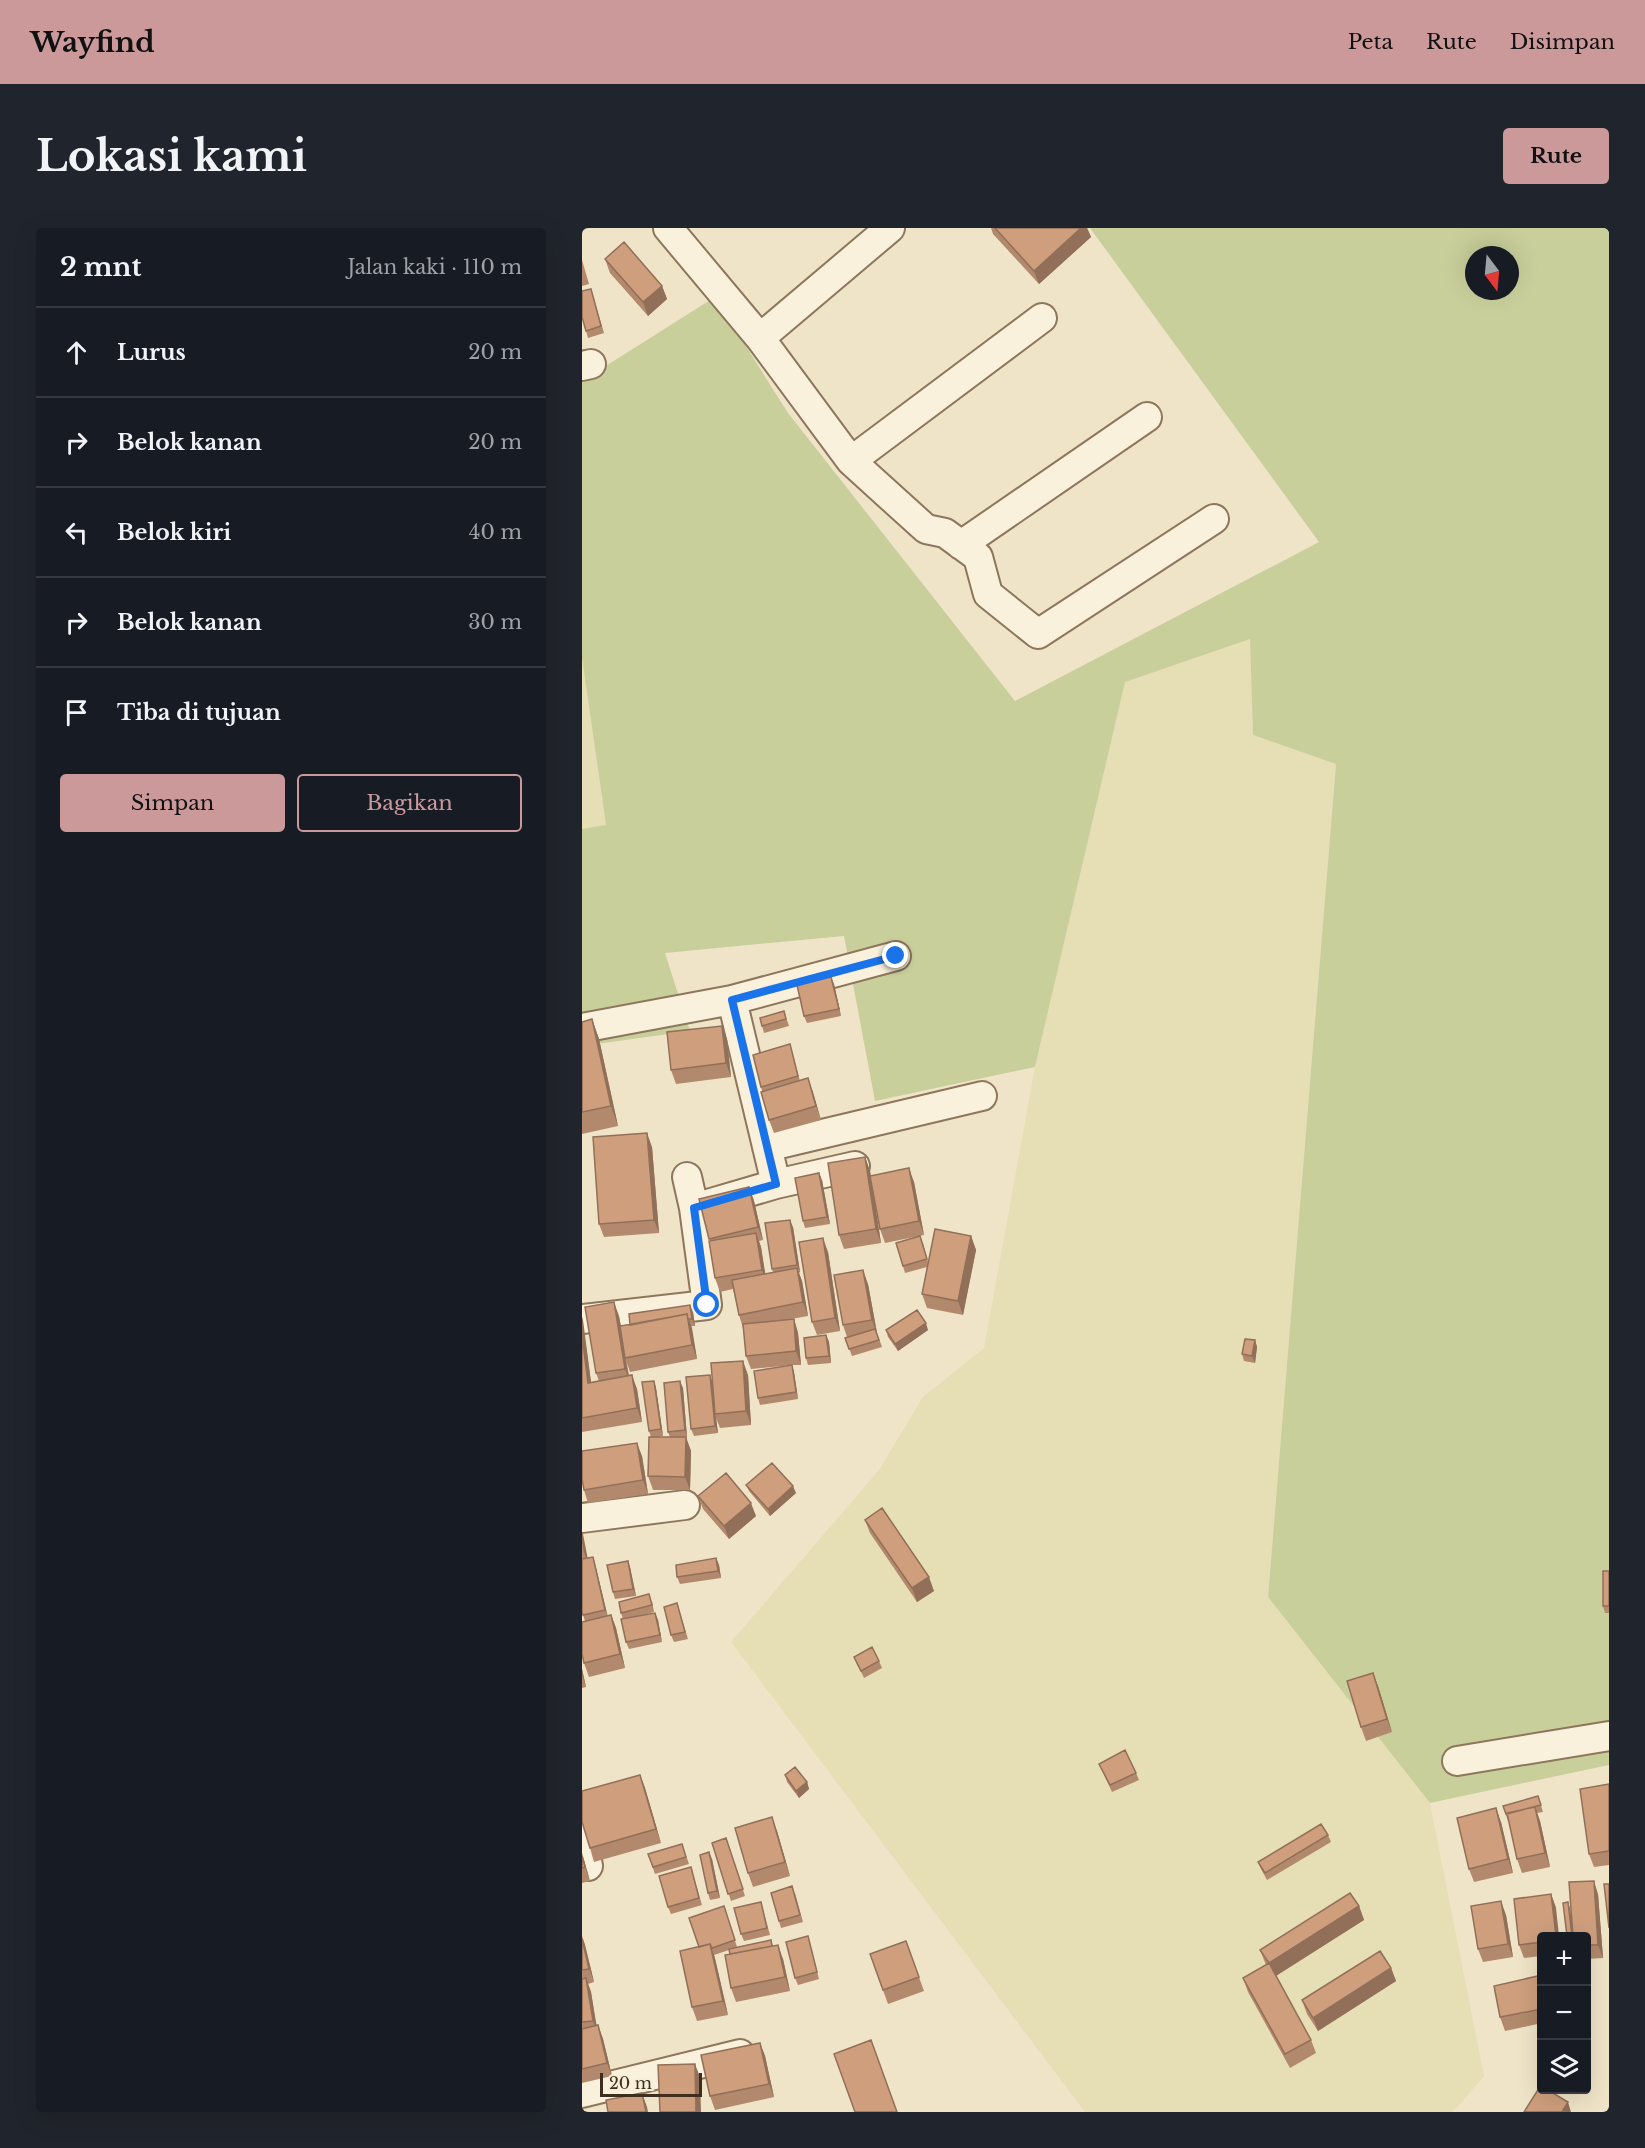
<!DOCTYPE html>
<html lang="id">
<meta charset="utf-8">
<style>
body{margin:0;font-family:"Libre Baskerville",serif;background:#20242c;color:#f1f3f6}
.controls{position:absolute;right:18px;bottom:18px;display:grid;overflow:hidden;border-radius:6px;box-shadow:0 6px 24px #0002}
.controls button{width:54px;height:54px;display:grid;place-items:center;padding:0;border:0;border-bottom:2px solid #363941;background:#171b24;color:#f1f3f6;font:30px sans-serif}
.compass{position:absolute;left:883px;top:18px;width:54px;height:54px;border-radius:50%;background:#171b24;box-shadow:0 6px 24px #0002;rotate:164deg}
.scale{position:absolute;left:18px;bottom:15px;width:102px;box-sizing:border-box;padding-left:6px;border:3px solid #3d2e20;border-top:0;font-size:16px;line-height:21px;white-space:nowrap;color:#3d2e20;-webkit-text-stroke:4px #f7eed8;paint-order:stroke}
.stop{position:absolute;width:18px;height:18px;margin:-14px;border:4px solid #1a73e8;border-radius:50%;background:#fff}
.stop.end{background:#1a73e8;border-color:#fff;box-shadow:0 2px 6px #0008}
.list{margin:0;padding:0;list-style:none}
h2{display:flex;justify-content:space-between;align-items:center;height:78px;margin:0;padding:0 24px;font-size:26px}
h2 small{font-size:20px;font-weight:400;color:#9ea1a6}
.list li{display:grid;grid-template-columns:39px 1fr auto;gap:18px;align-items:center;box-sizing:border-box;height:90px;padding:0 24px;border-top:2px solid #363941}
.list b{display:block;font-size:22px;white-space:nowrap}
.list em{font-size:20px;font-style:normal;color:#9ea1a6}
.actions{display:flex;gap:12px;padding:18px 24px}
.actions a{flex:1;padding:14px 0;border:2px solid #cc999b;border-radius:6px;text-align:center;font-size:21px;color:#cc999b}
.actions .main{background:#cc999b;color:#111}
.icon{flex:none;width:33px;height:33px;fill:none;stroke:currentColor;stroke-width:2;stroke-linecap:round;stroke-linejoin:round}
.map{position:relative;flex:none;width:1027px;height:1884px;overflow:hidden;border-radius:6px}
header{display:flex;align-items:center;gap:36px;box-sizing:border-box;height:84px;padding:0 30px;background:#cc999b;color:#111}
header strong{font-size:28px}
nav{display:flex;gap:33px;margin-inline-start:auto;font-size:21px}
.intro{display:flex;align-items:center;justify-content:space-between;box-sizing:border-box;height:144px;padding:0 36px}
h1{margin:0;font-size:42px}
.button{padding:15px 27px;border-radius:6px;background:#cc999b;color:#111;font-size:21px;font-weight:700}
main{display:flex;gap:36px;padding:0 36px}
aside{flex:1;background:#171b24;border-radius:6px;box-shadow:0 6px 24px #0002}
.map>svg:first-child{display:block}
.farmland{fill:#e6deb5}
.green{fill:#c9cf9b;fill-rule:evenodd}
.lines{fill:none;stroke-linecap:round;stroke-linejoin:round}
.minor-casing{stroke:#8d765c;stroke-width:32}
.minor{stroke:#faf1dc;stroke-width:28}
.wall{fill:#b2896c}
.shaded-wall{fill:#916f58}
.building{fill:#cf9f7d;stroke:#916f58;stroke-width:1.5}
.route{stroke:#1a73e8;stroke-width:8}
</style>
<header>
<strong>Wayfind</strong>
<nav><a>Peta</a><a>Rute</a><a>Disimpan</a></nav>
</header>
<div class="intro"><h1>Lokasi kami</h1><a class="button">Rute</a></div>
<main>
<aside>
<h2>2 mnt<small>Jalan kaki · 110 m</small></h2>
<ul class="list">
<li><svg class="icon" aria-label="ahead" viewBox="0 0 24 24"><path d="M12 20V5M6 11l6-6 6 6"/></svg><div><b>Lurus</b></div><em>20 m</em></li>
<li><svg class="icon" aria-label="right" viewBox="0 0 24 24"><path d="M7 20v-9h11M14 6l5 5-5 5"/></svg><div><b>Belok kanan</b></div><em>20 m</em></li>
<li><svg class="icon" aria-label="left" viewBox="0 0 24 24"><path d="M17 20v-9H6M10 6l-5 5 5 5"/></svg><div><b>Belok kiri</b></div><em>40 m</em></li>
<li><svg class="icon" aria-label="right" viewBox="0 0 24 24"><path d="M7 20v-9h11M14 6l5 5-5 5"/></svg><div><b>Belok kanan</b></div><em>30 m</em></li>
<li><svg class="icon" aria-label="arrive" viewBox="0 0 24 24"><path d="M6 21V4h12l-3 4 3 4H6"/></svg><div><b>Tiba di tujuan</b></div></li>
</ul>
<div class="actions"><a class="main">Simpan</a><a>Bagikan</a></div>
</aside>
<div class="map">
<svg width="1027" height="1884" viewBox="0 0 1027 1884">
<rect width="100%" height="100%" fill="#f0e4c8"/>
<path class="farmland" d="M668,411l3,96 83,29 -68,833 162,206 54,273 -31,36h-368l-354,-470 148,-172 44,-73 61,-49 51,-281 90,-386z
M0,430l24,168 -24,3z"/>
<path class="green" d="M508,0h519v1537l-179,38 -162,-206 68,-833 -83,-29 -3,-96 -125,43 -90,385 -160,34 -31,-165 -179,17 25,78 -108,15v-217l24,-4 -24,-167v-277l133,-84 73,116 227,288 304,-159zM892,27h36v36h-36z"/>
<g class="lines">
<defs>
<path id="minor" d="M86,0l92,110 91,123 191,-143
M178,110l130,-110
M0,138l9,-2
M269,233l75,68 19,4 33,24 10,37 50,40 176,-115
M379,317l186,-128
M150,772l44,184 79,-18
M0,800l150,-28 164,-44
M185,919l215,-51
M105,949l7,31
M0,1091l125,-14 -13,-97 82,-24
M0,1290l103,-13
M875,1533l152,-25
M0,1608l6,30
M0,1865l158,-39"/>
</defs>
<use href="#minor" class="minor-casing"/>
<use href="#minor" class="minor"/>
</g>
<path class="wall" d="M409,0h96l4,9 -52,47 -46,-50z
M23,31l57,27 5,13 -19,17 -38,-43z
M0,32l7,24 -7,2z
M9,61l13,44 -16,5 -2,-7z
M252,756l7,32 -34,7 -3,-7z
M202,783l5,15 -25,7 -4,-15z
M10,791l7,20 19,87 -36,8v-112z
M145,811l4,38 -55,7 -5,-14z
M208,816l10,37 8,-3 13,42 -47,13 -5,-13 -8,-33z
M70,919l7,86 -55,4 -5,-13z
M283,929l5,14 1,5 43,6 10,53 -39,8 -5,-14 -7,-35 8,49 -37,6 -5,-14z
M240,952l8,44 -25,4 -2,-7z
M167,959l5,14 9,39 -4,1 2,6 4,27 8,-2 -1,-3 21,-42 7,45 -1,1 3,8 6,35 -17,3h3l4,14 3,32h-9l2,7 4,27 -38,6 -2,-7 34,-33 -41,4 -5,-13 -3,-28 -4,-13 -6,-26 -13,3 -5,-14 -5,-37 -11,-42z
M389,1008l5,14 -13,65 -36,-7 -5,-14 5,-27 -22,6 -2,-7 20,-23 5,19z
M246,1024l12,79 -23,4 -5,-13z
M286,1056l9,49 5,14 -30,9 -7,-18 2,-1 -4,-12z
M111,1084l2,14h-4l6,33 -67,13 -3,-9 2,13 8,13 5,33 -60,10v-115l9,66 8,-2 -3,-8 23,-57 2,10z
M304,1102h42l-30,21 -10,-14z
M244,1107l3,7 2,21 -23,2 -2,-7z
M673,1112l2,7 -2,16 -11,-2 -2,-7z
M128,1147l2,6 36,-6 3,50 -31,3 -4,-10 2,15 -24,3 -3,-7z
M72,1153l2,7 7,48 -5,1h12l-2,-5 15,-44 4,49 -1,1 5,13 -1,39h-37l-5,-14 3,-39 -2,-6z
M60,1228l6,38 -60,9 -4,-13z
M164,1257l50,8 -26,23 -21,-25z
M116,1268l58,20 -27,23 -26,-30z
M283,1292l69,71 -17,11 -47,-69z
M0,1304l5,26 6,-1 2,7 12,51h4l5,13 9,40 -36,9 -5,-14 1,-42 -3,-9z
M134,1330l3,7 2,13 -41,6 -3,-7z
M48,1339l6,29 -21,3 -2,-7z
M1027,1343v42h-4l-2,-7z
M70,1373l2,11 -14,4 15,-3 3,7 4,22 -33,7 -3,-7 -3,-23 -2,-6z
M95,1375l11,36 -14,3 -3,-7z
M272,1429l25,4 3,7 -18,10z
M0,1441l4,18 -4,1z
M796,1458l14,46 -26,9 -5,-14z
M517,1536l37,9 3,7 -27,12z
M58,1547l5,13 16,55 -67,19 -4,-14z
M203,1547l22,7 2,7 -10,9 -12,-16z
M1027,1556v81l-15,2 -5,-13z
M956,1568l5,16 -6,1 3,8 10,46 -28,6 -5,-14 -8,-38h-1l-5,-15z
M919,1594l12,51 -39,9 -5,-13z
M195,1603l13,45 -37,11 -5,-14z
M746,1607l3,7 -64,38 -6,-11 -3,-7z
M144,1610l19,58 -14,5 -19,-58z
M100,1616l7,20 -34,10 -7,-20z
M0,1625l8,28 -8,2z
M130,1631l8,39 -10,2 -2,-7z
M111,1646l9,31 -31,9 -3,-7z
M213,1665l8,29 -22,6 -2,-7z
M969,1666l5,14 -14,28v20l-18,2 -5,-13z
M1016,1666l5,64 -16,1v-23h-20l1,-34 2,7 3,20z
M179,1674l9,33 -26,6 -3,-7z
M142,1678l13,41 34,-7 2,6 10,13 7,32 -54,11 -5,-14 -2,-38 -15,5 14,60 -31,6 -5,-14 7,-60z
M777,1678l5,14 -88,56 35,64 5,13 -26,15 -42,-76 -5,-14 23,-13 -6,-15z
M924,1687l7,42 -30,5 -5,-13z
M0,1708l3,9 9,37 -6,2 3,8 5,33h2l5,14 9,37 -30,7z
M324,1713l18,50 -36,13 -18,-50z
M228,1715l9,36 -21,6 -3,-7z
M809,1740l5,13 -78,50 -11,-17 -5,-14z
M960,1747v48l-37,8 -5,-14z
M178,1815l5,13 9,41 -59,13 -5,-14z"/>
<path class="shaded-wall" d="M499,0h6l4,9 -52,47 -5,-13z
M80,58l5,13 -19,17 -5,-14z
M249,749l3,7 7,32 -2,-7z
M10,791l7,20 19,87 -7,-20z
M140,798l5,13 4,38 -5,-14z
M226,850l5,14 8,28 -5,-14z
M65,905l5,14 7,86 -5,-13z
M283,929l5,14 11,72 -5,-14z
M327,940l5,14 10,53 -5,-14z
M237,945l3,7 8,44 -3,-7z
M167,959l5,14 9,39 -5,-13z
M208,992l3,7 7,45 -3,-7z
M174,1005l5,14 6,37 -5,-14z
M389,1008l5,14 -13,65 -5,-14z
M241,1010l5,14 12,79 -5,-13z
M215,1040l5,13 6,35 -5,-14z
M281,1042l5,14 9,49 -5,-13z
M32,1074l5,14 7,42h-1l5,24 -5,-13z
M108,1077l3,7 2,14 -3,-7z
M105,1086l5,14 5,31 -5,-14z
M0,1089l1,3 10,77 -5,-14 -6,-47z
M212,1091l4,14 3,32 -5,-14z
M344,1095l2,7 -30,21 -3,-7z
M244,1107l3,7 2,21 -2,-7z
M673,1112l2,7 -2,16 -3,-7z
M161,1133l5,14 3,50 -5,-14z
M210,1137l2,7 4,27 -2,-7z
M50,1147l5,14 5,33 -5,-14z
M128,1147l2,7 3,32 1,4 2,15 -3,-7z
M72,1153l2,7 7,48 -2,-7z
M98,1153l3,7 4,49 -2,-7z
M104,1209l5,14 -1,39 -5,-13z
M55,1215l5,13 6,38 -5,-14z
M211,1258l3,7 -26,23 -2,-7z
M169,1275l5,13 -27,23 -5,-13z
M0,1304l1,2 6,31 -5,-13 -2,-10z
M11,1329l2,7 13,53 -3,-7z
M134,1330l3,7 2,13 -3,-7z
M46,1333l2,6 6,29 -3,-7z
M347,1349l5,14 -17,11 -5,-14z
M73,1385l3,7 4,22 -2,-7z
M29,1387l5,13 9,40 -5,-14z
M0,1441l4,18 -4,-12z
M791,1445l5,13 14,46 -5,-13z
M58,1547l5,13 16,55 -5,-14z
M225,1554l2,7 -10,9 -3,-7z
M953,1579l5,14 10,46 -5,-14z
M914,1580l5,14 12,51 -5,-14z
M190,1589l5,14 13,45 -5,-14z
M127,1624l3,7 8,39 -3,-7z
M0,1625l8,28 -5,-14z
M1012,1653l4,13 5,64 -5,-13z
M969,1666l5,14 3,28h-3z
M919,1673l5,14 7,42 -5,-13z
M986,1674l2,7 4,27h-2z
M777,1678l5,14 -90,57 -5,-14z
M0,1708l3,9 9,37 -5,-13z
M128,1716l5,14 13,57 -5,-14z
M196,1717l5,14 7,32 -5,-14z
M809,1740l5,13 -78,50 -5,-13z
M4,1750l5,14 7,42 -5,-13z
M16,1797l5,14 9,37 -5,-13z
M178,1815l5,13 9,41 -5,-13z
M113,1836l5,13 1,35h-5z
M60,1865l5,14 1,5h-2z
M986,1874l3,10h-9z"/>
<path class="building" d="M413,0h86l-47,43z
M42,14l38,44 -19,16 -38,-43z
M9,61l10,37 -15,5 -4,-14v-26z
M249,749l8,32 -35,7 -7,-31z
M202,783l2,8 -24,7 -2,-8z
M10,791l19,87 -29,6v-90z
M140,798l4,37 -55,7 -4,-38z
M208,816l8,32 -37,11 -8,-32z
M226,850l8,28 -47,14 -8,-28z
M65,905l7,87 -55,4 -6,-87z
M283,929l11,72 -37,6 -11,-72z
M327,940l10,53 -39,8 -10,-53z
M237,945l8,44 -24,4 -8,-43z
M167,959l9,40 -49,12 -10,-40z
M208,992l7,45 -25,4 -7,-46z
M353,1001l36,7 -13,65 -36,-7z
M174,1005l6,37 -47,8 -6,-37z
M338,1008l7,23 -24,7 -7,-23z
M241,1010l12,80 -23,4 -13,-80z
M215,1040l6,34 -64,13 -7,-35z
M281,1042l9,50 -29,5 -9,-50z
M32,1074l11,67 -29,4 -11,-66z
M108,1077l2,14h-4l-1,-5 -57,11 -1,-11z
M335,1082l9,13 -31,21 -9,-14z
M105,1086l5,31 -67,13 -5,-32z
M212,1091l2,32 -50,5 -3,-32z
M293,1101l4,11 -30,9 -4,-11z
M244,1107l3,21 -23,2 -2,-20z
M0,1108l6,47 44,-8 5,33 -55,10z
M663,1111l10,1 -3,16 -10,-2z
M161,1133l3,50 -31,3 -4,-51z
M210,1137l4,27 -38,6 -4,-27z
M128,1147l5,51 -24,3 -5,-52z
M72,1153l7,48 -12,2 -7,-49z
M98,1153l5,49 -17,2 -4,-49z
M67,1209h37l-1,40 -37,-1z
M55,1215l6,37 -59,10 -2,-11v-28z
M190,1235l21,23 -25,23 -22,-24z
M144,1245l25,30 -27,23 -26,-30z
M300,1280l47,69 -17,11 -47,-68z
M11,1329l12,53 -22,5 -1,-3v-53z
M134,1330l2,13 -41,6 -1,-12z
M46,1333l5,28 -20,3 -6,-27z
M1021,1343h6v35h-6z
M67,1366l3,11 -31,8 -2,-11z
M95,1375l8,29 -14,3 -7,-28z
M73,1385l5,22 -34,7 -5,-23z
M29,1387l9,39 -36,9 -2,-9v-32z
M290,1419l7,14 -18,10 -7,-14z
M791,1445l14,46 -26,8 -14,-46z
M543,1522l11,23 -26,12 -11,-21z
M213,1539l12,15 -11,9 -11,-16z
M58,1547l16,54 -66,19 -8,-26v-31z
M1027,1556v67l-20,3 -9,-65z
M956,1568l3,9 -35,9 -3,-8z
M953,1579l10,46 -28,6 -10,-46z
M914,1580l12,51 -39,10 -12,-51z
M190,1589l13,45 -37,11 -13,-45z
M739,1596l7,11 -63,38 -7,-11z
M144,1610l17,51 -15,5 -16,-51z
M100,1616l4,13 -33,10 -5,-13z
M127,1624l8,39 -9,2 -8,-38z
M0,1628l3,11 -3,1z
M109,1639l8,31 -31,9 -9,-31z
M1012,1653l4,64h-11v-9h-14l-4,-54z
M1022,1656h5v44z
M210,1658l8,29 -21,6 -8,-28z
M768,1665l9,13 -90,57 -9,-13z
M969,1666l5,42h-14v6l-23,3 -5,-46z
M919,1673l7,43 -30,5 -7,-43z
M179,1674l6,26 -26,6 -7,-26z
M986,1674l4,34h-5l-4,-33z
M142,1678l11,34 -23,8 -2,-4 -11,3 -10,-29z
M226,1708l9,36 -22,6 -9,-36z
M0,1711l7,30 -7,1z
M189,1712l1,6 -42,8 -1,-5z
M324,1713l13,36 -36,13 -13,-36z
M128,1716l13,57 -31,6 -12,-56z
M196,1717l7,32 -54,11 -6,-33z
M798,1723l11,17 -78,50 -11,-18z
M687,1735l42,77 -26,14 -42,-76z
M960,1747v34l-42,8 -6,-31z
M4,1750l7,43 -11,1v-43z
M16,1797l9,38 -25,6v-40z
M289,1812l26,72h-42l-21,-58z
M178,1815l9,41 -59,12 -9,-41z
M113,1836l1,48h-36l-2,-47z
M959,1857l1,5h6l20,12 -6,10h-38z
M60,1865l4,19h-38l-2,-12z"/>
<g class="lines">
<path class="route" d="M125,1077l-13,-97 82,-24 -44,-184 164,-44"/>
</g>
</svg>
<div class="controls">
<button>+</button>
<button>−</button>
<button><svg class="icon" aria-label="layers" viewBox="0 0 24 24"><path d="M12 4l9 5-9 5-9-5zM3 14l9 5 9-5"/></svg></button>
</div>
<svg class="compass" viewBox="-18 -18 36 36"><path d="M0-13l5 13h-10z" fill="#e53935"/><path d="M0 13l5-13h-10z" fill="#9ea1a6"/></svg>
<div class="scale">20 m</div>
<div class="stop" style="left:125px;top:1077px"></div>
<div class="stop end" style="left:314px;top:728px"></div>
</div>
</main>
